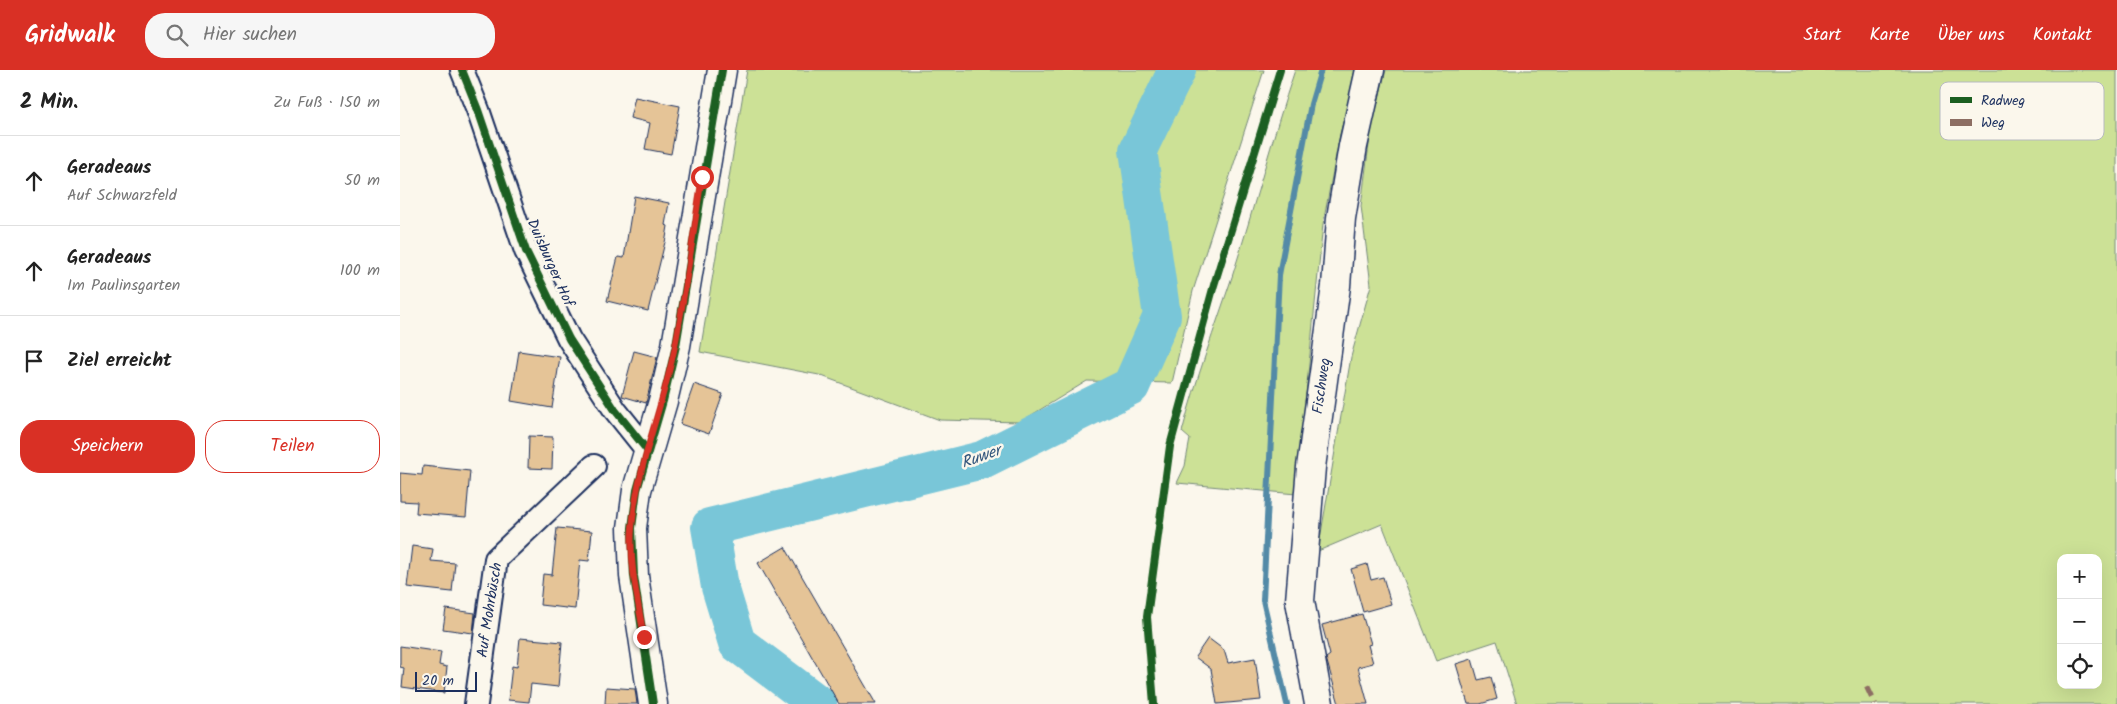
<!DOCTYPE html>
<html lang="de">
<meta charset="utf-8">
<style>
body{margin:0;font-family:Kalam,sans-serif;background:#f6f6f6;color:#222}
.controls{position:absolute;right:15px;bottom:15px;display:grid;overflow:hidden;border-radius:10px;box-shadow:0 5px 20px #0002}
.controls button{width:45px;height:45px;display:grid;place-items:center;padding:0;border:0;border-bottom:1px solid #e0e0e0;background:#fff;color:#222;font:25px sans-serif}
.scale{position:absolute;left:15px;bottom:12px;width:62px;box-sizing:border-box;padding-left:5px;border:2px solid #1b2f5e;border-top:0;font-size:14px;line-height:18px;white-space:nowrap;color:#1b2f5e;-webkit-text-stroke:4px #fbf7ec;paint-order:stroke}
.stop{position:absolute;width:15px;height:15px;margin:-11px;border:4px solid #d93025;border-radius:50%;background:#fff}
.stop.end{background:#d93025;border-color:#fff;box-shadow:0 1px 5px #0008}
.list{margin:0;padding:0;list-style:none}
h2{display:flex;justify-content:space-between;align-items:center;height:65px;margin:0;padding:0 20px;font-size:21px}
h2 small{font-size:16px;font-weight:400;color:#767676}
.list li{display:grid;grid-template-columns:32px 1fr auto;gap:15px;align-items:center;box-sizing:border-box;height:90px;padding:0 20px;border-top:1px solid #e0e0e0}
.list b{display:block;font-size:19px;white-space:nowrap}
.list p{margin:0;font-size:16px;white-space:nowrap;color:#767676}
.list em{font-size:16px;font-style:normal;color:#767676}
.actions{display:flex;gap:10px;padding:15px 20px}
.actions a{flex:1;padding:11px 0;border:1px solid #d93025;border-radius:20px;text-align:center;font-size:18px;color:#d93025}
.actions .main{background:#d93025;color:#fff}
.icon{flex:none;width:28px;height:28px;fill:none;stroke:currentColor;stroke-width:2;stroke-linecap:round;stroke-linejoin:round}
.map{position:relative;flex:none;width:1717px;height:634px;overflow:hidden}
header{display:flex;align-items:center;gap:30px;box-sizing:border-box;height:70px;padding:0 25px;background:#d93025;color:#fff}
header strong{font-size:24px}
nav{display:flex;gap:28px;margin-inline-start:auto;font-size:18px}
.search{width:350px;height:45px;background:#f6f6f6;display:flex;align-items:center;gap:12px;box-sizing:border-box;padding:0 18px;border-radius:20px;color:#767676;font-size:19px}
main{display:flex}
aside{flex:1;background:#fff}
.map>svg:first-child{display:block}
.green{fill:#cce196;stroke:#74887a;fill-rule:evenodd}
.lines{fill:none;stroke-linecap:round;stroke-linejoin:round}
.stream{stroke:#538aa7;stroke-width:6}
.river{stroke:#79c6d8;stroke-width:38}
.building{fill:#e5c497;stroke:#1b2f5e}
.street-casing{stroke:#1b2f5e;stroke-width:26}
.secondary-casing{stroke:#1b2f5e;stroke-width:31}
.street{stroke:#fbf7ec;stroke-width:22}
.secondary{stroke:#fbf7ec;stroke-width:28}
.quiet{stroke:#8d6e63;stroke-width:6;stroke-dasharray:12 6;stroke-linecap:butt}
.cycleway-casing{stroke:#fbf7ec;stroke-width:11}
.cycleway{stroke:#1b5e20;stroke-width:8}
.route{stroke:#d93025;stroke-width:6}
.labels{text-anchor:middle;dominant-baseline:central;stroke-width:5;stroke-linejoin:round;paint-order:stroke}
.street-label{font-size:15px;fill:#1b2f5e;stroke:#fbf7ec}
.water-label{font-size:16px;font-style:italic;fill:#32557c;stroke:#fbf7ec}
.key{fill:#fbf7ec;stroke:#b8bbc1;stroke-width:1}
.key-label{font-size:14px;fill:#1b2f5e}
</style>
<header>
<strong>Gridwalk</strong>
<div class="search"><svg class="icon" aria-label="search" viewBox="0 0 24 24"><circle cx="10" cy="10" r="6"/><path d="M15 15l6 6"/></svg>Hier suchen</div>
<nav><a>Start</a><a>Karte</a><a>Über uns</a><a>Kontakt</a></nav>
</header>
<main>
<aside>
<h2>2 Min.<small>Zu Fuß · 150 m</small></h2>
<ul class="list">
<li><svg class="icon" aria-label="ahead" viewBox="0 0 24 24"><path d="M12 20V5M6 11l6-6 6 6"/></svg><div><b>Geradeaus</b><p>Auf Schwarzfeld</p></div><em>50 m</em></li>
<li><svg class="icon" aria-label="ahead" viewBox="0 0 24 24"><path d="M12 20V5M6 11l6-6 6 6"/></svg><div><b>Geradeaus</b><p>Im Paulinsgarten</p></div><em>100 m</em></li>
<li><svg class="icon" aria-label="arrive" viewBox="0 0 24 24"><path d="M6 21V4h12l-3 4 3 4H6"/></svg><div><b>Ziel erreicht</b></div></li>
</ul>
<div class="actions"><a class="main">Speichern</a><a>Teilen</a></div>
</aside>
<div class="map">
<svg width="1717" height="634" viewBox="0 0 1717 634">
<rect width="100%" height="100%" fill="#fbf7ec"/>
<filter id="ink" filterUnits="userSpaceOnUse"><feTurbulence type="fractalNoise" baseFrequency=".02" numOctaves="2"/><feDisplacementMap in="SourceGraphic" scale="10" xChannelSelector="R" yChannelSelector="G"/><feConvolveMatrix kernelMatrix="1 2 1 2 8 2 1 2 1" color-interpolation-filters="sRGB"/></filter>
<g filter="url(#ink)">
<path class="green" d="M347,0h517l-71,221 -21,92 -85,-2 -67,41 -80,-2 -121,-45 -119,-23z
M895,0h62l-17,64 -17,90 -27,270 -119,-11 8,-17 5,-27 -8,-7c14,-53 33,-104 50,-155 22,-69 40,-139 63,-207z
M986,0h731v634h-600l-20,-63 -61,20 -54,-137 -64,27 33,-194 20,-72 -10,-79 10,-77zM1661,488h37v127h-37z"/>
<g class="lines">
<path class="stream" d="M887,634l-24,-104 16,-325 32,-171 10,-34"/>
<path class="river" d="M418,634l-81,-61 -17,-56 -10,-60 272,-67 149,-74 31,-70 -24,-166 39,-80"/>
</g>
<path class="building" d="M235,27l45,9 -9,48 -26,-5 5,-26 -20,-5z
M234,126l35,7 -4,22 3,1 -2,12 -18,73 -41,-10 11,-44 6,1z
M119,281l41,6 -8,51 -41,-7z
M234,281l23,6 -11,46 -24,-7z
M294,314l29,10 -14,40 -29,-10z
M129,366l24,1 -1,32 -24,-1z
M23,396l47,5 -4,46 -50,-4 1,-11 -17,-1v-28l22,2z
M157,458l35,3 -3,30 -9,-1 -5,49 -35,-4 3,-31 9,1z
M12,476l21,3 -2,12 24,2 -3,29 -45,-5z
M385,477l91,157h-37l-81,-141z
M967,494l4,16 12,-3 8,27 -28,8 -12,-43z
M46,539l29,4 -2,20 -30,-4z
M962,544l9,30 -3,1 5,18 -15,4 10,37h-29l-13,-46 4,-3 -8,-30z
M120,568l42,4 -4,45 -27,-3 -2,18 -21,-2 4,-34 5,1z
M808,568l16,12 4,13 27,-5 6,42 -44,4 -6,-35 -16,-12z
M0,576l41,6 -2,13 8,2 -3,26 -42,-6 2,-19 -4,-1z
M1072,589l6,21 13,-3 6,22 -17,5h-12l-12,-40z
M206,617l29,2 2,15h-32z"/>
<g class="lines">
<defs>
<path id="street" d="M62,0l16,40 48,141 43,88 46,71 32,40
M76,634l20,-145 98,-93"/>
<path id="secondary" d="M253,634l-19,-128 -2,-48 5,-38 26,-89 13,-55 46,-276
M919,634l-19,-103 11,-134 25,-181 5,-68 12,-72 17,-76"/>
</defs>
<use href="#street" class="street-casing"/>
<use href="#secondary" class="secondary-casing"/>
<use href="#street" class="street"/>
<use href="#secondary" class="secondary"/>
<path class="quiet" d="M1467,617l8,17"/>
<defs>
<path id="cycleway" d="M62,0l16,40 48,141 43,88 46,71 32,40
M253,634l-19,-128 -2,-48 5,-38 26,-89 13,-55 46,-276
M754,634l-7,-87 23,-171 44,-161 66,-215"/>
</defs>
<use href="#cycleway" class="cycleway-casing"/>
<use href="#cycleway" class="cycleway"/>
</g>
</g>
<g class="lines" filter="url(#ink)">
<path class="route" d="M244,567c-6,-36 -15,-73 -12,-109 5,-63 31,-121 43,-182 11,-55 18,-113 27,-169"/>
</g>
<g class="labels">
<g class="street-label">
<text transform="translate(150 193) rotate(66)">Duisburger Hof</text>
<text transform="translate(922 316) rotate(-82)">Fischweg</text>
<text transform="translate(90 540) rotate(-81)">Auf Mohrbüsch</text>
</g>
<g class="water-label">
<text transform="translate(581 387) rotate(-20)">Ruwer</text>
</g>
</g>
<rect x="1540" y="12" width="164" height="58" rx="8" class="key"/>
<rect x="1550" y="27" width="22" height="6" fill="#1b5e20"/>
<rect x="1550" y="49" width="22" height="7" fill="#8d6e63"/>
<g class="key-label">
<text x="1581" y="35">Radweg</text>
<text x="1581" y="57">Weg</text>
</g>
</svg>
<div class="controls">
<button>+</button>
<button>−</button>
<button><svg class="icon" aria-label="locate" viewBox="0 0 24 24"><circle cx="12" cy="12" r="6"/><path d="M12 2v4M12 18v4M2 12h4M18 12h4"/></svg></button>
</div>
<div class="scale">20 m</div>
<div class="stop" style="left:302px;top:107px"></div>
<div class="stop end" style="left:244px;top:567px"></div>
</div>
</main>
